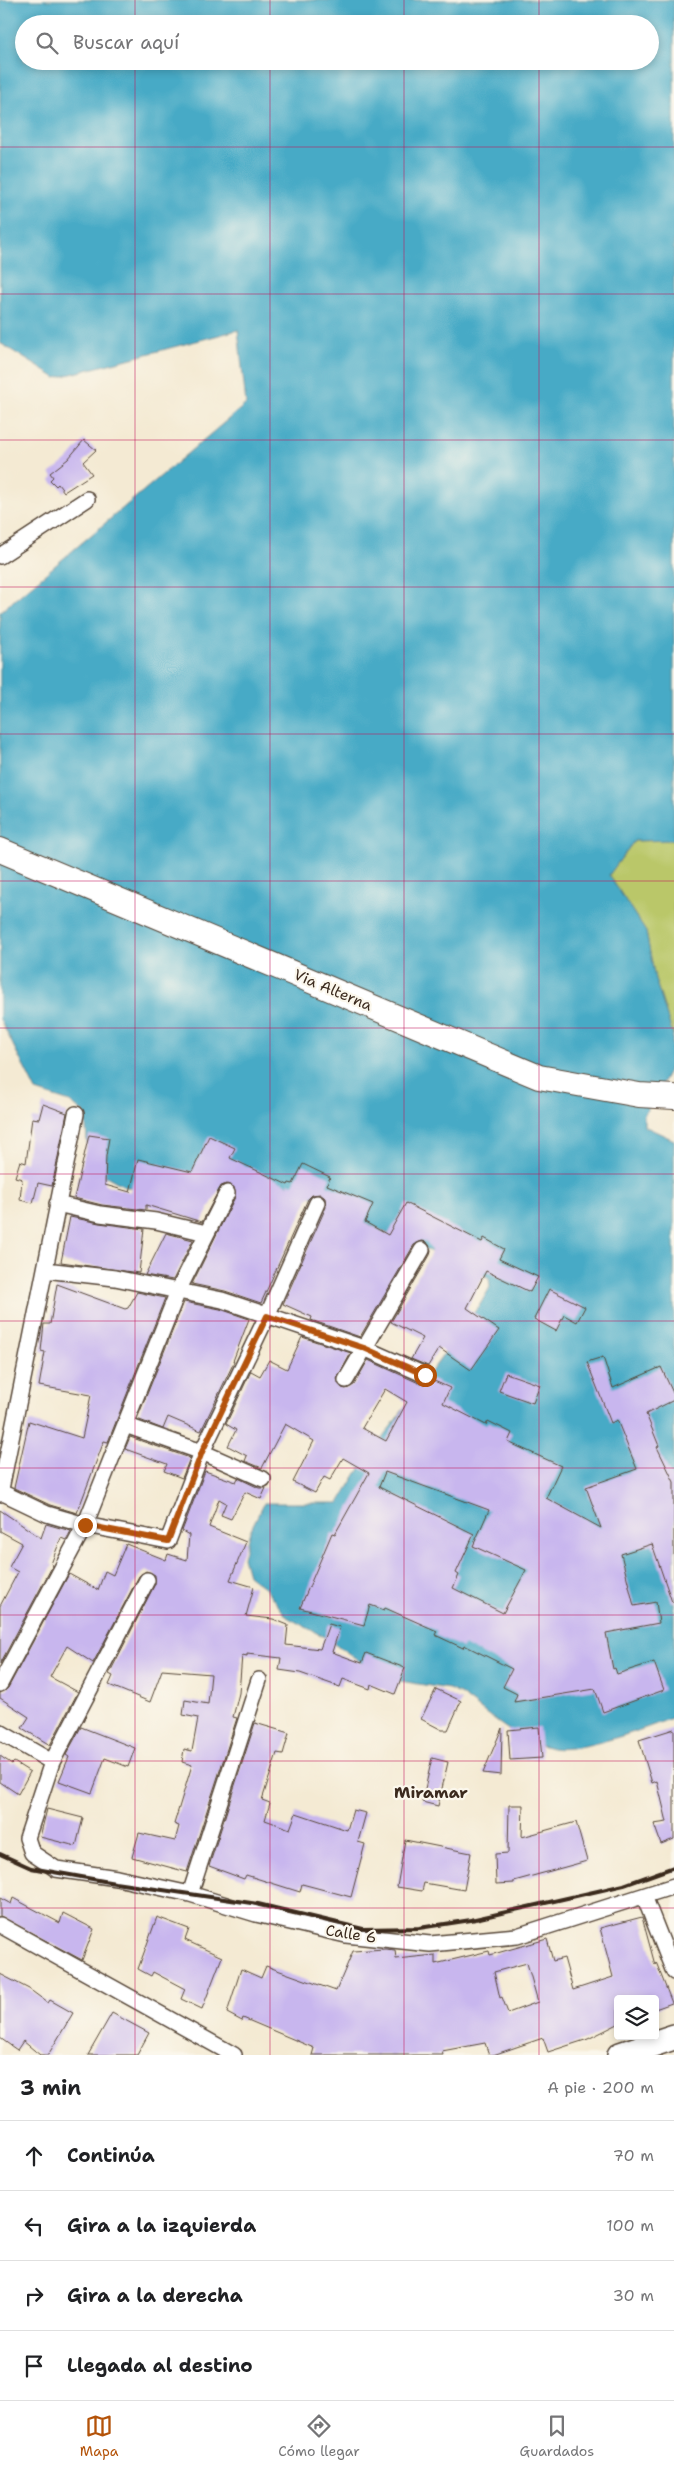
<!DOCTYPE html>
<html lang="es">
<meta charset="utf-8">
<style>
body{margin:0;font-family:"Shantell Sans",sans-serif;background:#f2f2f2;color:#202124}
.controls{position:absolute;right:15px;bottom:15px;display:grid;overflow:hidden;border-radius:5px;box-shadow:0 2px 8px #0003}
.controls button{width:45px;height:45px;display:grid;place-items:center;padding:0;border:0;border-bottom:1px solid #e0e0e0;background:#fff;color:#202124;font:25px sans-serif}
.stop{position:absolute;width:15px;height:15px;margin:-11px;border:4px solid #b45309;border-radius:50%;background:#fff}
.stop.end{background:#b45309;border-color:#fff;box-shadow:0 1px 5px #0008}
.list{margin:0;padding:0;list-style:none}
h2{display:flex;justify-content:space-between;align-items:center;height:65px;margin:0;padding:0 20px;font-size:21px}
h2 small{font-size:16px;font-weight:400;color:#757577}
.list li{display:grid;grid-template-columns:32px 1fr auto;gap:15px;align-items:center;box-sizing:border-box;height:70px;padding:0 20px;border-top:1px solid #e0e0e0}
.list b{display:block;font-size:19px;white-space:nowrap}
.list em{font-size:16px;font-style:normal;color:#757577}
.icon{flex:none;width:28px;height:28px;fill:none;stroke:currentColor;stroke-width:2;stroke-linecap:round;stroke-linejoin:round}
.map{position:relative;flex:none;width:674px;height:2055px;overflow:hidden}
.search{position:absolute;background:#fff;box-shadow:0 2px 8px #0003;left:15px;right:15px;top:15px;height:55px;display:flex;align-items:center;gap:12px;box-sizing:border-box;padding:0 18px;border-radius:28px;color:#757577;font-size:19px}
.sheet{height:345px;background:#fff}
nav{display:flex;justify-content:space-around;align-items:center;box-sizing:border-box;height:70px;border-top:1px solid #e0e0e0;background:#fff;font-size:14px;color:#757577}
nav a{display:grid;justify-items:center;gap:2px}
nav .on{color:#b45309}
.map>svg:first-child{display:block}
.green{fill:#bac769;stroke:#7a7844}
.water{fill:#46aac6;stroke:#406a72;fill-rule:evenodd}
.building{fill:#c8b6ee;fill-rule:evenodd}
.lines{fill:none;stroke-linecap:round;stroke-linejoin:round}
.minor-casing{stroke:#574739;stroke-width:18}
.primary-casing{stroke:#574739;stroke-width:26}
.trunk-casing{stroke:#574739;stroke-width:28}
.minor{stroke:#fff;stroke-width:15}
.primary{stroke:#fff;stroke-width:24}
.trunk{stroke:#fff;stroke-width:25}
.rail{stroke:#3b2a1e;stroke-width:4}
.route{stroke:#b45309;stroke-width:6}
.grid{fill:none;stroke:#c2185b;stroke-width:1;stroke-opacity:0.55}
.labels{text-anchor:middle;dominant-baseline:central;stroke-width:4.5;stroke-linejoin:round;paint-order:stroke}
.street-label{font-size:15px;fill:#3b2a1e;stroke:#fbf7ec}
.neighbourhood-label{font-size:16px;font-weight:bold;fill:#3b2a1e;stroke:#fbf7ec}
</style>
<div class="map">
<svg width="674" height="2055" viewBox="0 0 674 2055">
<rect width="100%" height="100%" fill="#fbf7ec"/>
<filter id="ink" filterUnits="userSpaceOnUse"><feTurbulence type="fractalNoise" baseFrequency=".02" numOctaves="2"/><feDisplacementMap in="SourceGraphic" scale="10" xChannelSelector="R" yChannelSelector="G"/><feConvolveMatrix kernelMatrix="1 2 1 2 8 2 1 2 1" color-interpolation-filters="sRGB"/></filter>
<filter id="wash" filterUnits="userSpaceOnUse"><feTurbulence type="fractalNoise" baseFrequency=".0096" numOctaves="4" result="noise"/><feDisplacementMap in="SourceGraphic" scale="20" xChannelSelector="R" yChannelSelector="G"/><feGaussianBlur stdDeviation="1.12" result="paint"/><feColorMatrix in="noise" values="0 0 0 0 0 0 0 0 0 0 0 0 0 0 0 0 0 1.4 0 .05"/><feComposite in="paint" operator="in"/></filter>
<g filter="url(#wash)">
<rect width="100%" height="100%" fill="#f4ead3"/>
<path class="green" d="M674,840v195h-1l-18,-56 -9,-47 -37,-57 25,-34z"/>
<path class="water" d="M0,0h674v840l-40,1 -25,34 37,57 9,47 18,56 -4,36 -25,44v11l30,14v577c-26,11 -95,36 -122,31 -9,-2 -21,-6 -29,-10 -21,-10 -44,-31 -63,-44l-11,-5 -49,-8 -29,-12 -43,-30 -41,-22 -22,-29 -17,-13 -5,-18 7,-26 14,-28h75l18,-30 124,-170 9,-16 -1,-9 -17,-10 -78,-31 -54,-28 -52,-24 -68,4 -94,-2 -27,-15 -11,-18 -3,-40 -15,-12 -34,-11 -36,-72v-407l246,-208 -8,-74 -182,48 -56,-35zM24,24h626v37h-626z"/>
<g id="blocks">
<path class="building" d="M84,440l12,10 -13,12 9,12 -28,18 -6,-8 -2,2 -6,-6 3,-3 -3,-4 18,-14z
M43,1104l24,9 -15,73 -14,-3 -5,20 -13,-3 2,-21 -7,-2 5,-16 6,2 6,-45 7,1z
M89,1135l20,3 -3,18 -1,29 25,7 8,-33 54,13 17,-36 26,12 -5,10 58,27 1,-2 4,1 10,-20 27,13 -3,8 46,19 -8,18 23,13 18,-32 76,39 2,-4 20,11 -5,10 39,18 -8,15 -44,-21 -19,37 32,22 -28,40 -32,-22 -11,18 -17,-7 12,-21 -32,-16 39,-67 1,-5 -4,-8 -5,-1 -8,4 -54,92 -49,-17 1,-3 -29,-13 43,-97 -1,-9 -5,-4 -8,1 -4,4 -47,104 -36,-12 -33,-7 43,-87 -1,-10 -7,-3 -6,2 -19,36 -56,-17v5l-44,-5 -28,-7z
M70,1217l29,6 45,6 -5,44 -78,-11z
M166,1233l27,7 -20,40 -28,-5z
M57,1284l68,25 3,-1 9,-16 28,6 -57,144 -4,-1 -27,72 -27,-8 -36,-17 15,-67 53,17 9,-43 -52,-9 6,-34 -4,-1 3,-27h6z
M549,1289l36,18 -8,15 -13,-7 -8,16 -22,-12z
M184,1302l36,7 29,10 -16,42 1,1 -33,69 -33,-14 -5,12 -26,-10z
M302,1337l49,16 -14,26 5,9 4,1 8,-4 14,-25 53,24h5l6,-4 18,8 -7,15 43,22 2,-4 24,12 -4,9 53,24 -15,32 55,30 -15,-41 51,-18 -20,-49 -6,3 -24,-61 16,-5 10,31 48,-21 13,28v5l-28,14 13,32 -2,1 17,35v120h-2l-20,-58 -31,10 13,52 22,-4 3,21 -53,10 7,36 2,-1 2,6 37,-12 10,28 -61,22 -8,-23 -81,13 3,-8 -14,-7 9,-18 -48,-24 -1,3 -28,-13 2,-4 -52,-23 -1,2 -14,-5 -6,20 -64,-17 32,-75 3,1 34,-61 -26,-15 -13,22 -6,-3 -9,16 -22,-11 21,-41 -29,-17 -23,44 -17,-7 2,-5 -19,-10 8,-16 -10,-6 25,-53 9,5 9,-16 18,9zM385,1389l22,13 -21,39 -24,-13zM385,1472l104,38 -16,36 53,24 -23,43 -50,-25 6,-13 -3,-2 18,-39 -95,-47z
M506,1373l34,12 -7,18 -34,-12z
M130,1437l60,21 -8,20 -18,-7 3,-7 -42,-15z
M205,1471l31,11 2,-4 21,10h7l-5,11 -16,-7 -14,27 -10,-4 5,-12 -7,-4 -10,28 37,15 -16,38 24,7 -8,29 27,3 15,6 -2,20 34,4 9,-25 11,3 -8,25 30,11 4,-10 39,15 -10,26 -24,-10 -1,5 -27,-10 -3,8 -40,-14 -21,-3 2,-12 -34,-4v2l-5,-1 -3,38 -6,24 4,1 -50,154 -55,-15 7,-24 36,8 4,-15 -5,-2 18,-59 -10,-3 2,-13 8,2 6,-33 -15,-3 2,-15 23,4 3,-30 -49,-4 -12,32 -41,-17 4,-9 -4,-2 46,-90v-9l-9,-4 -7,5 -46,87 -26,-17 -17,31 28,15 -28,53 -28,-17 7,-11 -29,-19v-5l8,-5 61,-114 29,16 7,-19 8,4 13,-31 40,16 2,-6 19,6 2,-25 -7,-4z
M0,1510l41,28 5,-14 25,7 -5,9 -5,-2 -10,26 2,1 -53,99v-58l18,-34 -9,-5 13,-24 -22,-12z
M436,1689l25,12 -13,29h-6l-21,-11z
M255,1723l34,10 -6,21 -6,-1 -15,47 8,3 -5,17 25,9 6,-16 51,17 6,-20 13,3 -8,29 7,2 -14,53 -49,-13 -2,8 -54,-17 -2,4 -35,-13z
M81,1727l54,21 -7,19 -23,-9 -13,35 -33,-12 10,-24 -3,-2z
M539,1727l3,31 -32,2 -2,-30z
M502,1728l-1,47 -18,-2z
M674,1729v110l-13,5 -7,-20 13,-2 -10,-41 -5,2 -13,-43z
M0,1756l12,8 2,-2 16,10 -12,22 -18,-12z
M432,1758l16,4 -10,44 -16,-4z
M509,1805h14l-1,32 54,-15 11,39 -73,20v2l-18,1 -1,-30 13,-1z
M47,1809l36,9 -7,28 -36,-9z
M405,1840l66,13 -7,37 -40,-7 -2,8 -25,-4z
M0,1898l11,6 2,-6 47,25 3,-10 31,16 -12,31 -82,-44z
M157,1917l32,12 -4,11 37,17 -20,52 -21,-10 4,-10 -32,-17 -2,4 -13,-7z
M642,1917l13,48 1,-3 16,41 -17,6v-10h-37v25l-30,15 -40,13 -5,-14 -50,17h-4l-4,-12 -43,8 1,4h-131l2,-7 -71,-30 -1,3 -15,-8 14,-44 20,9 5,-12 70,25 17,-40 32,-2 10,1 1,9 39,-4v9l54,-13 1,4 57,-16 6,22 11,-3 9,32 40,-13 -13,-49zM527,1963l11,39 -30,11 -6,-16 -2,1 -6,-26z
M0,1974l29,15 19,14 2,-3 23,13 -25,42h-8l-17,-14 -6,9 -17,-12z
M112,2013l37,20 -12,22h-49z"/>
</g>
</g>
<g filter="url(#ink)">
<use href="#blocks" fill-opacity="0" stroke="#574739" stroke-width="1"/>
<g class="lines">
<defs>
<path id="minor" d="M0,556l87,-57
M57,1204l43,10 56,7 50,12
M45,1270l70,8 107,22 142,48 61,27
M346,1380l76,-130
M125,1425l77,27 61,27
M1,1492l46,22 38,11 83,16 34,-89 65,-136 50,-113
M0,1494l76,-380
M147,1580l-95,182 -25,76 5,15 24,16 61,9 73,16 66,20 90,21 84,9 87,-8 157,-50
M0,1684l85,-159 93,-234 49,-98
M0,1732l52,30
M190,1894l69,-214
M644,1896l30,76
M0,1925l234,130"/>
<path id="primary" d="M0,850l539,227 100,18 35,2"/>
<path id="trunk" d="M620,2055l54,-18"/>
</defs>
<use href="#minor" class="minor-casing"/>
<use href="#primary" class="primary-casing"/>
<use href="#trunk" class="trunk-casing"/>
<use href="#minor" class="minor"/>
<use href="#primary" class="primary"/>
<use href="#trunk" class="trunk"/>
<path class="rail" d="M0,1854l31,14 84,15 143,21 105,25 56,-1 52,-8 153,-35 50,-18"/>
</g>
</g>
<g class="lines" filter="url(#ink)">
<path class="route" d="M85,1525l83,16 34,-89 65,-136 97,32 61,27"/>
</g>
<path class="grid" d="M135,0v24M270,0v24M404,0v24M539,0v24M135,61v1994M270,61v1994M404,61v1994M539,61v1994M0,147h674M0,294h674M0,440h674M0,587h674M0,734h674M0,881h674M0,1028h674M0,1174h674M0,1321h674M0,1468h674M0,1615h674M0,1761h674M0,1908h674"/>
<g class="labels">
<g class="street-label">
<text transform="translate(333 990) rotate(23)">Via Alterna</text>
<text transform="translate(351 1934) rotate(9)">Calle 6</text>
</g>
<g class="neighbourhood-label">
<text x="431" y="1792">Miramar</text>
</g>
</g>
</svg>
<div class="controls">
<button><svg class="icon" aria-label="layers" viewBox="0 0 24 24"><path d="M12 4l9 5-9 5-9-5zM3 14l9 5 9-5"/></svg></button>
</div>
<div class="stop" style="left:425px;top:1375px"></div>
<div class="stop end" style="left:85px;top:1525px"></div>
<div class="search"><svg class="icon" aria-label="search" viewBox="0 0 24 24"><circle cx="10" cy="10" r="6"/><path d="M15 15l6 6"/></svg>Buscar aquí</div>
</div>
<section class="sheet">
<h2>3 min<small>A pie · 200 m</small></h2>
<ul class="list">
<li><svg class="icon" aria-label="ahead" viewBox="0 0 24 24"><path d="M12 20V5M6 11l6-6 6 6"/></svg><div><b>Continúa</b></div><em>70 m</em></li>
<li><svg class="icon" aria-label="left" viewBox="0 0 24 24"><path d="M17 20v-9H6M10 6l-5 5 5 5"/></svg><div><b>Gira a la izquierda</b></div><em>100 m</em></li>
<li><svg class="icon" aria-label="right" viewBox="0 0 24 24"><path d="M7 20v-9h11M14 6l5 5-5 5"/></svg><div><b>Gira a la derecha</b></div><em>30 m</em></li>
<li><svg class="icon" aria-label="arrive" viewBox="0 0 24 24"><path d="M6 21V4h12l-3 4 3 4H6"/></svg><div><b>Llegada al destino</b></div></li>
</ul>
</section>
<nav>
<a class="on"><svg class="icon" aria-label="map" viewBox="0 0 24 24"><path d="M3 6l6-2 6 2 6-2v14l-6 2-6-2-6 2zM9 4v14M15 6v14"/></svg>Mapa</a>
<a><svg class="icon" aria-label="directions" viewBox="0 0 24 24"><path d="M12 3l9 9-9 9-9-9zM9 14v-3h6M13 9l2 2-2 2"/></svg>Cómo llegar</a>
<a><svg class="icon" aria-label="saved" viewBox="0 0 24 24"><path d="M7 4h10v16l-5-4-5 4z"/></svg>Guardados</a>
</nav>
